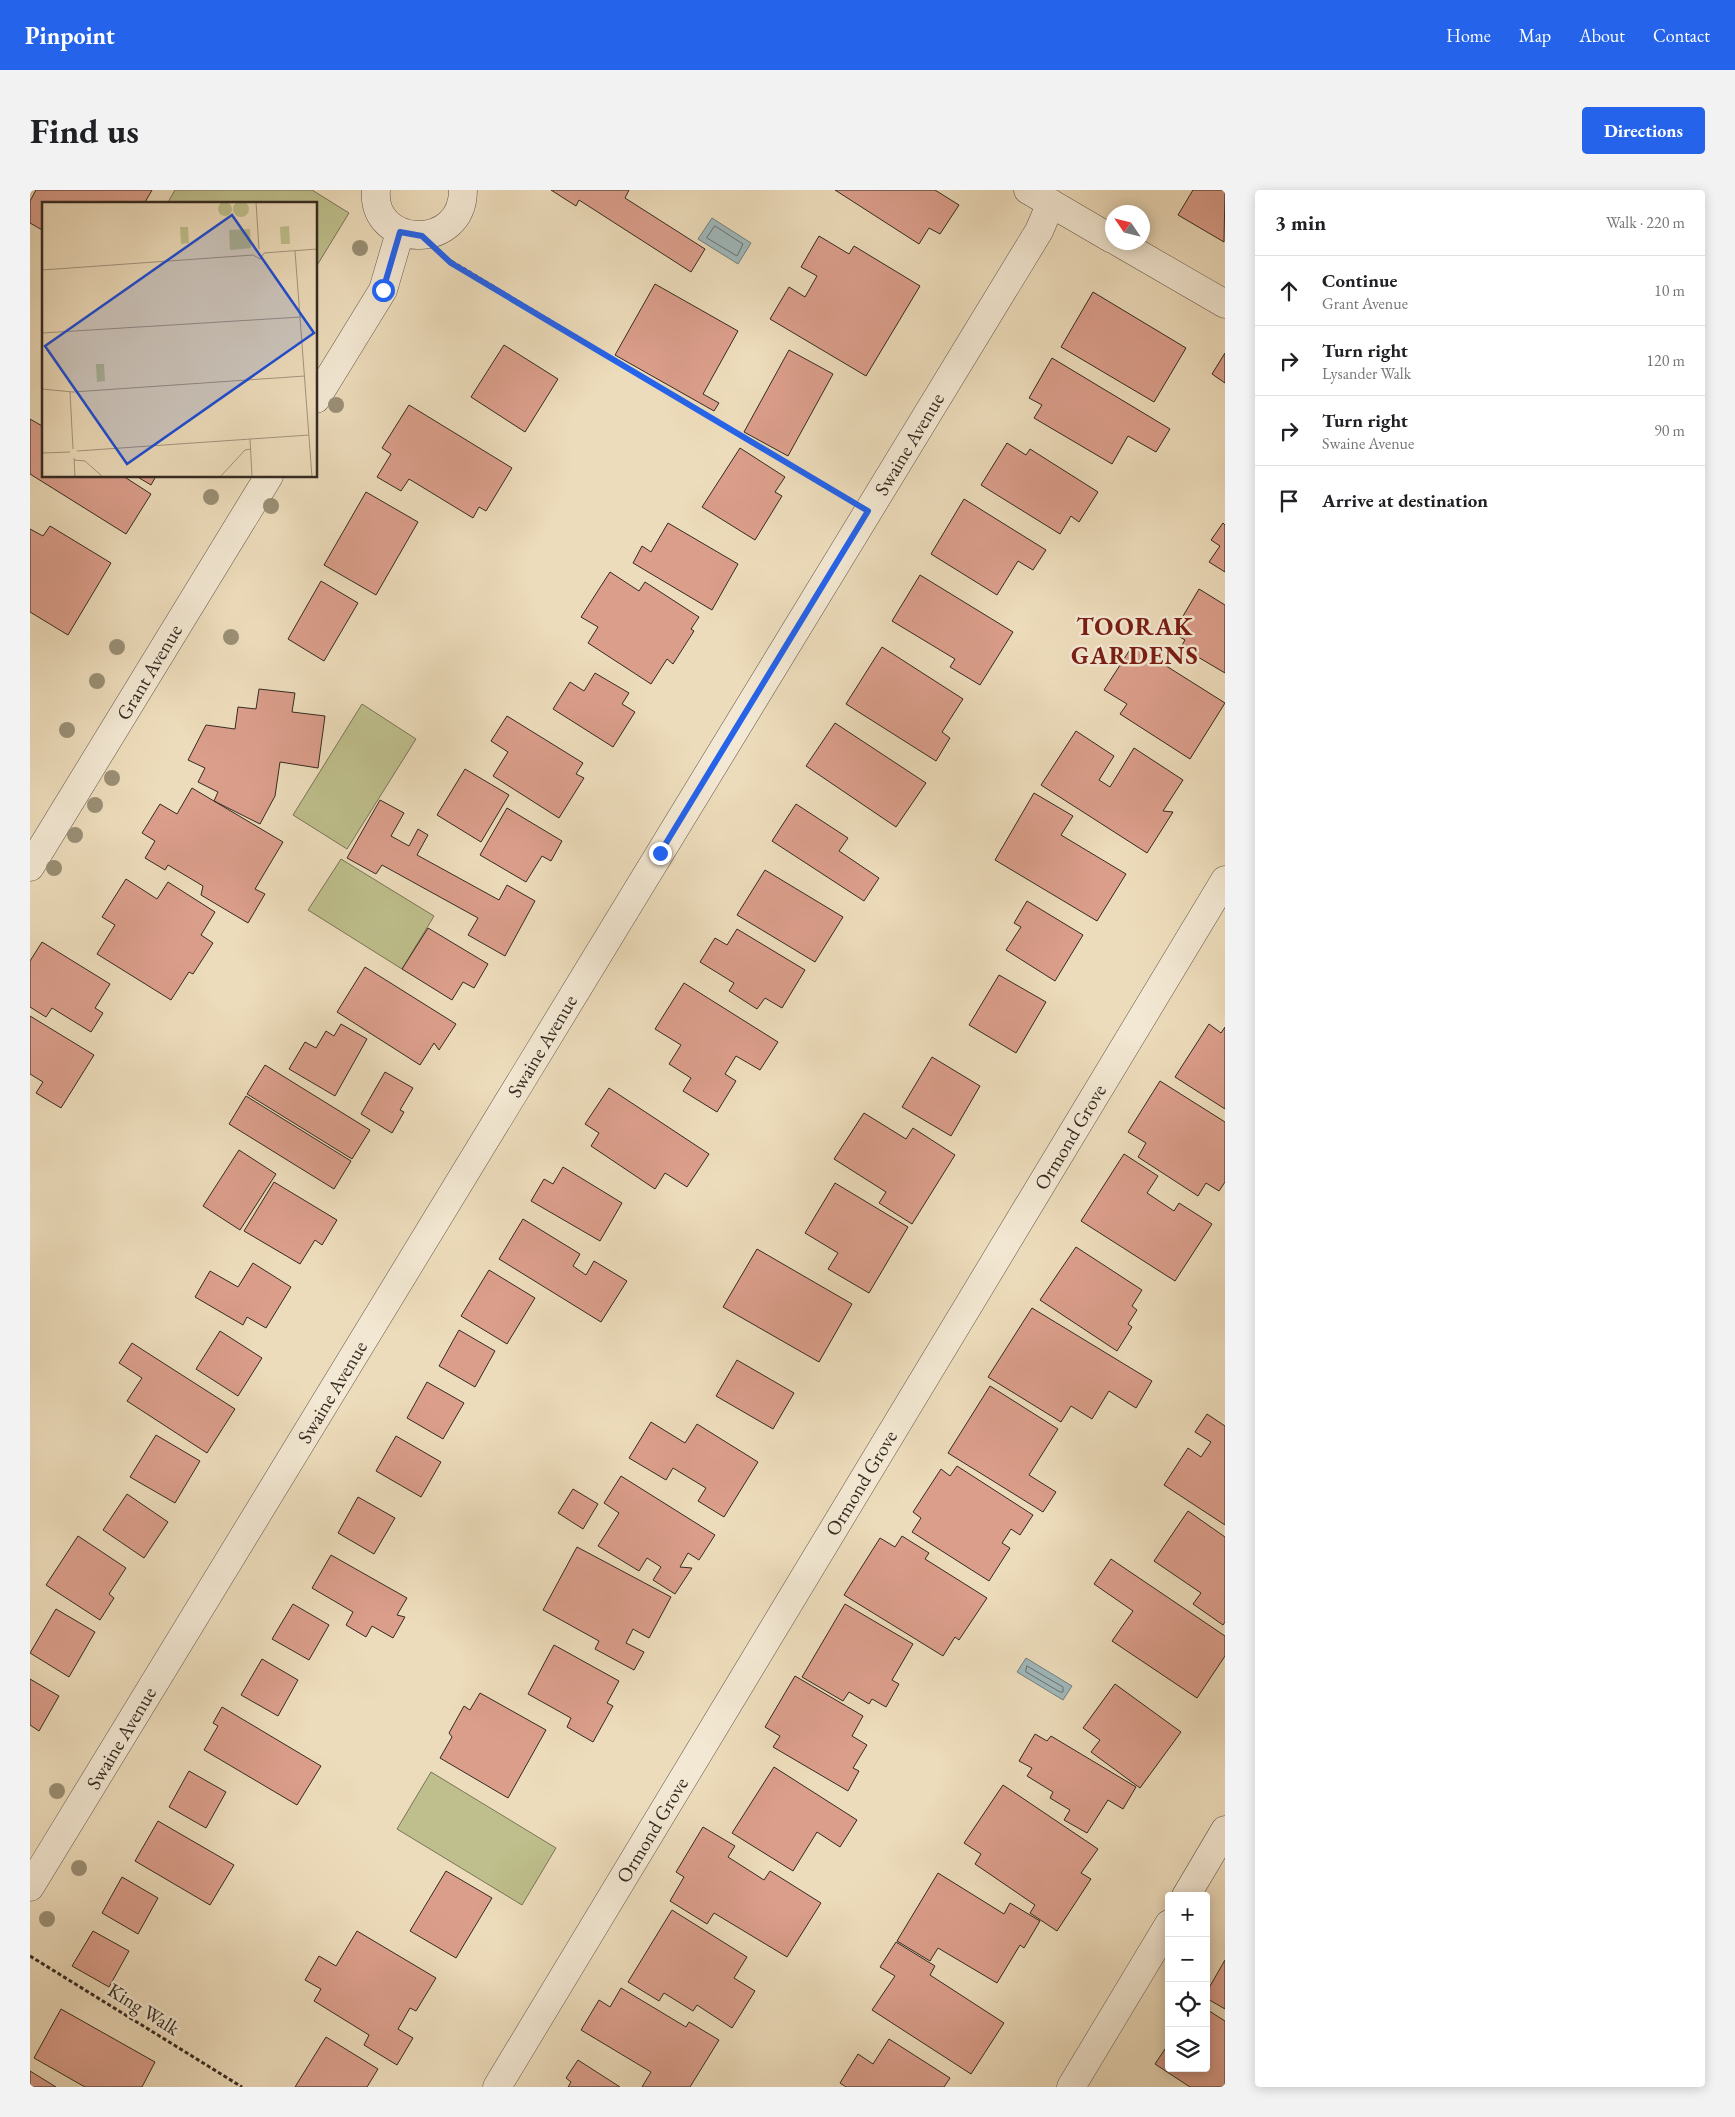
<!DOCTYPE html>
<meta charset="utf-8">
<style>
body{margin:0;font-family:"EB Garamond",serif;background:#f2f2f2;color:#202124}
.controls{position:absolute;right:15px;bottom:15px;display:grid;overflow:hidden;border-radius:5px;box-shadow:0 2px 12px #0003}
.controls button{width:45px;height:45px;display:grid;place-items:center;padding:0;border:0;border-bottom:1px solid #e0e0e0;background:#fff;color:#202124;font:25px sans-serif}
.compass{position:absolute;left:1075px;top:15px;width:45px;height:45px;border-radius:50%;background:#fff;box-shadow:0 2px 12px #0003;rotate:305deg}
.stop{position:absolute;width:15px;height:15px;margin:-11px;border:4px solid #2563eb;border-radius:50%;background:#fff}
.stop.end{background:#2563eb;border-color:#fff;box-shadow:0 1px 5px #0008}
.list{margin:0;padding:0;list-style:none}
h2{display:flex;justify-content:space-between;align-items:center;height:65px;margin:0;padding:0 20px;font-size:21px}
h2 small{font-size:16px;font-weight:400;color:#757577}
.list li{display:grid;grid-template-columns:32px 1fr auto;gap:15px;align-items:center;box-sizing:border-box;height:70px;padding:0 20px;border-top:1px solid #e0e0e0}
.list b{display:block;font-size:19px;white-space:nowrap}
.list p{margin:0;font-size:16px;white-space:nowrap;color:#757577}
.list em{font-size:16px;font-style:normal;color:#757577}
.icon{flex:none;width:28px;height:28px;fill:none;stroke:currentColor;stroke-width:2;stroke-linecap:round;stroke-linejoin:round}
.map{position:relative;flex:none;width:1195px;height:1897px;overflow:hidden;border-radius:5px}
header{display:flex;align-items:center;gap:30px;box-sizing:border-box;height:70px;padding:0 25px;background:#2563eb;color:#fff}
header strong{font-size:24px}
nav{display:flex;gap:28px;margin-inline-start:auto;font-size:18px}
.intro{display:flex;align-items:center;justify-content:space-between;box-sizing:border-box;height:120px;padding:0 30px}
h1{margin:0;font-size:35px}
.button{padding:12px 22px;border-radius:5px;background:#2563eb;color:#fff;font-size:18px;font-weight:700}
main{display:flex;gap:30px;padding:0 30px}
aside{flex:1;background:#fff;border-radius:5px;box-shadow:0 2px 12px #0003}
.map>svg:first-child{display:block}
.green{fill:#bebf8c;stroke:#797557}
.water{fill:#9fb8bc;stroke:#74807e}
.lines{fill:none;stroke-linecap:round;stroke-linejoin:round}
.shore{stroke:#6a726f;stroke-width:1}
.building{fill:#db9e8b;stroke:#342b22}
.minor-casing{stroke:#625748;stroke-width:29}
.path{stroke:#342b22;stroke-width:3;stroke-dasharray:4 2.5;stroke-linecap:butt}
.minor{stroke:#f3e8d3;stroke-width:28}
.tree{fill:#9a8f75}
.route{stroke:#2563eb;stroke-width:6}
.labels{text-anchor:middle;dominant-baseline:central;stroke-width:5;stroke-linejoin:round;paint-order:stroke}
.street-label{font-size:20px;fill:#342b22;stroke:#f3e8d3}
.district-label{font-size:25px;font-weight:bold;letter-spacing:1px;fill:#7a1f14;stroke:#f3e8d3}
.inset-road{fill:none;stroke:#a3957e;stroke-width:1}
.view{fill:#1d4ed8;fill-opacity:0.15;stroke:#1d4ed8;stroke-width:2.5}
.inset-edge{fill:none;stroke:#342b22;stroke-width:2.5}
</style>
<header>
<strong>Pinpoint</strong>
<nav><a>Home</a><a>Map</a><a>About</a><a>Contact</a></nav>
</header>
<div class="intro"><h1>Find us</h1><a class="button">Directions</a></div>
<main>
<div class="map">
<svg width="1195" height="1897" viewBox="0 0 1195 1897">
<rect width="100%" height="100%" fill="#eddcbb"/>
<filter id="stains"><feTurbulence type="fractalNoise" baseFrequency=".004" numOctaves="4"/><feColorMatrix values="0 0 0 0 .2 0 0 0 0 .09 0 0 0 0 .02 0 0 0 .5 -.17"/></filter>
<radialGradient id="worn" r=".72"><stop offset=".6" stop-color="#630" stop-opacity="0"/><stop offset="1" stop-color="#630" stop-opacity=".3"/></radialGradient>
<path class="green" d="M145,0h137l37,23 -33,54v-63h-149z
M332,514l54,35 -69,110 -54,-34z
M311,669l93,57 -32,53 -94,-59z
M401,1582l125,76 -34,57 -125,-76z"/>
<path class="water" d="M682,28l39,25 -13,21 -40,-25z
M996,1468l46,28 -9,14 -46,-28z"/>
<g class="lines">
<path class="shore" d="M685,36l28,18 -6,12 -30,-18z
M997,1476l36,21v5h-3l-34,-20z"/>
</g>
<path class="building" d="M6,0h116l-8,14h-100v27l-14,-8v-22z
M521,0h78l-4,8 80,51 -14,23 -112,-72 -3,6z
M805,0h100l24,15 -19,29 -11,-6 -10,16z
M1163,0h32l-1,52 -46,-27z
M789,46l30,18 5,-8 66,40 -54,90 -96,-57 19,-32 16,10 12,-21 -16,-9z
M625,94l83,47 -35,63 16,9 -5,8 -99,-56z
M1063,102l93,56 -32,54 -93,-55z
M474,155l54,34 -33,53 -54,-35z
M759,160l44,24 -45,82 -44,-24z
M1195,163v30l-13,-9z
M1022,168l118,71 -14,23 -28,-16 -16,28 -78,-46 8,-13 -13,-7z
M379,215l103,63 -26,43 -7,-4 -6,11 -64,-39 -8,12 -24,-14 14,-23 -9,-6z
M0,229l14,8v49h79l28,18 -25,40 -96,-60z
M977,253l19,12 4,-6 68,43 -19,30 -8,-6 -11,18 -79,-49z
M710,258l45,29 -10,15 7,4 -27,44 -53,-33z
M106,286h20l-5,9z
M336,302l52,30 -42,73 -52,-30z
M934,309l82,51 -13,20 -15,-9 -21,34 -66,-41z
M638,333l70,41 -26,46 -79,-47 9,-17 9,6z
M1193,333l2,2v47l-16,-10 11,-16 -9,-6z
M20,336l61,37 -43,72 -38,-23v-83l13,7z
M580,382l29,19 6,-9 54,35 -8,12 3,2 -21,33 -6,-5 -16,25 -63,-41 10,-16 -17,-10z
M890,385l93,57 -33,53 -30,-18 5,-8 -63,-38z
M291,391l37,22 -34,58 -36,-22z
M1169,399l26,16v68l-44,-26 4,-7 -12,-7z
M1103,455l92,58 -35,56 -70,-45 7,-10 -23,-14z
M852,457l81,52 -21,33 8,6 -14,23 -90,-57z
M565,483l34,20 -7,11 13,8 -22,35 -60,-38 17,-27 14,9z
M229,499l36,4 -3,19 33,4 -7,52 -38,-6 -5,34 -15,28 -46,-23 4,-9 -20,-10 7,-14 -17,-8 18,-35 29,4 3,-22 18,2z
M477,526l76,47 -7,11 8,4 -25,40 -66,-42 15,-24 -17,-11z
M805,533l91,60 -30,44 -90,-61z
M1046,541l38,25 -15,24 11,7 24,-39 49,32 -20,31 10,1 -26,41 -106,-68z
M435,579l44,26 -28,47 -44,-27z
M162,598l91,54 -28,47 10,5 -17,29 -47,-28 2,-9 -35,-21 -3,5 -20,-12 10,-17 -13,-8 18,-29 17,10z
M1004,603l39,23 -12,19 65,39 -29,47 -102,-61z
M350,610l24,13 -13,23 18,10 9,-17 10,6 -11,20 82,45 8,-15 28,16 -30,55 -37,-21 10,-17 -96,-53 -6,9 -29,-16z
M766,614l52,34 -9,13 40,27 -15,23 -92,-60z
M477,618l55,33 -11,20 -9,-5 -16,26 -46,-27z
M735,680l78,47 -28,45 -78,-47z
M96,689l31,20 11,-17 47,30 -14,23 12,8 -20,31 -4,-2 -18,28 -74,-46 18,-29 -13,-8z
M997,711l56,34 -28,46 -49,-31 15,-23 -7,-4z
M398,738l60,36 -14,24 -11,-6 -11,18 -50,-31z
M707,739l68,41 -23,38 -17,-10 -8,11 -28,-18 5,-8 -34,-21 15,-24 12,7z
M12,752l68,42 -15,24 8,5 -12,19 -39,-24 -6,9 -16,-10v-46z
M335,777l91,57 -17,26 -5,-7 -14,22 -83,-53z
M969,785l47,27 -30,51 -47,-28z
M654,793l94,59 -18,28 -24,-14 -11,18 11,7 -19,31 -34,-21 8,-13 -22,-14 12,-19 -26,-16z
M0,826l64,39 -33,53 -25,-15 7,-11 -13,-8z
M311,834l26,15 -32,57 -46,-27 16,-27 11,6 10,-17 8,5z
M1179,834l12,9 4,-6v82l-50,-32z
M902,867l48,29 -29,50 -49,-29z
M235,875l105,65 -18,29 -105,-65z
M355,882l28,16 -13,22 4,2 -12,21 -31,-19z
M1130,891l65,41v60l-6,9 -13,-8 -8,13 -60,-39 8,-14 -18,-11z
M579,898l100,66 -22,33 -22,-14 -10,16 -64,-43 8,-13 -14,-9z
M216,906l105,65 -17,28 -105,-65z
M834,923l42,26 7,-11 42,27 -43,69 -33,-21 7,-11 -52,-33z
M209,960l37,24 -36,56 -37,-24z
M1094,964l34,22 -11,17 27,18 5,-8 33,21 -37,57 -94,-60z
M533,977l59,36 -22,38 -69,-40 13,-22 9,5z
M244,992l63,38 -15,25 -7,-5 -15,24 -56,-33z
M805,993l73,44 -39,66 -41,-24 10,-16 -33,-20z
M493,1029l57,35 -7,12 13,9 8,-14 33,20 -26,41 -102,-63z
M1046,1057l66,43 -10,16 5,4 -9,14 4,3 -15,24 -77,-51z
M727,1059l95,55 -33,58 -96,-55z
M223,1073l38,24 -25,41 -19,-11 -4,8 -48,-28 15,-26 28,16z
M459,1080l46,28 -28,46 -46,-28z
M1002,1118l120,73 -16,27 -27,-17 -17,28 -21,-13 -10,16 -73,-45z
M429,1140l36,21 -20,36 -36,-21z
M190,1141l42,27 -24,38 -42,-27z
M102,1153l103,66 -28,44 -80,-52 15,-23 -23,-15z
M707,1170l57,33 -21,36 -57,-33z
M397,1192l37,21 -21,36 -36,-21z
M960,1196l68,43 -29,46 27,17 -13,20 -95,-59z
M1177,1224l18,12v99l-61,-40 24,-37 13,9 10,-15 -16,-10z
M621,1232l34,21 12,-19 61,38 -34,55 -26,-16 8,-13 -33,-20 -7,12 -37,-22z
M126,1245l44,26 -25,42 -45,-26z
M366,1246l45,26 -20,35 -45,-26z
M927,1276l76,49 -13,20 -9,-6 -9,14 8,5 -21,33 -77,-49 9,-14 -8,-6 28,-43 9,7z
M591,1286l94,59 -16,25 -11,-7 -8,14 12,1 -17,26 -22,-14 8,-13 -14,-9 -8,13 -41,-25 21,-33 -15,-10z
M543,1299l25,15 -15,25 -25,-16z
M97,1304l41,28 -24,36 -41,-28z
M328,1307l37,21 -21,36 -36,-21z
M1158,1321l37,26v85l-2,3 -30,-21 8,-11 -47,-32z
M48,1346l48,32 -17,26 5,4 -14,22 -54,-35z
M872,1346l27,17 -4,6 62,39 -28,42 -4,-3 -12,19 -99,-61 36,-57 15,9z
M547,1357l94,50 -22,41 -16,-9 -7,14 18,9 -10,18 -39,-21 4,-8 -56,-31z
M301,1365l76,43 -10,17 8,2 -12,21 -21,-12 -6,11 -20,-12 7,-13 -41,-24z
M1081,1369l114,77v20l-28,42 -85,-57 21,-30 -39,-27z
M263,1414l36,21 -20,35 -37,-21z
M815,1414l68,40 -21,36 7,4 -13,23 -14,-8 -3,5 -20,-12 -6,9 -41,-24z
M26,1419l39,23 -26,45 -39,-24z
M524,1455l65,36 -12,22 6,3 -20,36 -26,-15 4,-9 -43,-24z
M232,1469l36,21 -20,36 -37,-21z
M765,1486l68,40 -11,20 15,9 -14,23 6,3 -11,20 -75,-44 7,-11 -15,-9z
M0,1489l29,17 -20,35 -9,-6z
M1085,1494l66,48 -41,56 -49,-36 9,-12 -17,-12z
M450,1503l66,37 -38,68 -68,-40 12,-21 -3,-4 15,-27 6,4z
M192,1517l99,59 -24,39 -93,-55 14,-24 -5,-3z
M1005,1544l12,7 4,-5 85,51 -13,22 -15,-9 -21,33 -23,-13 6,-10 -20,-12 3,-6 -26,-16 5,-8 -13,-7z
M744,1577l83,53 -17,27 -23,-15 -24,39 -61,-38z
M159,1581l37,21 -20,36 -37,-21z
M973,1595l95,64 -17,24 10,6 -34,52 -27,-18 5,-8 -60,-41 6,-10 -17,-11z
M128,1631l76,44 -24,40 -75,-44z
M673,1637l32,19 -7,11 36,23 6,-9 51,32 -34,54 -73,-44 -7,11 -37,-23 14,-24 -8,-5z
M416,1681l46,27 -36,60 -46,-27z
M908,1683l66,41 6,-11 30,18 -16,27 -4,-3 -23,38 -59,-35 -8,13 -33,-20z
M92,1687l36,21 -20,36 -36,-21z
M642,1720l75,47 -13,21 21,13 -23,37 -35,-23 -4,6 -29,-18 -5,8 -31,-19z
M63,1741l36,20 -20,36 -37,-21z
M327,1741l79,47 -20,33 -6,-3 -12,21 15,9 -16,27 -33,-20 5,-10 -55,-34 7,-12 -16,-9 14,-24 17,10z
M866,1752l39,24 -5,9 74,48 -33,51 -99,-64 23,-34 -15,-9z
M1195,1770v49l-19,-11v-5z
M591,1798l65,39 3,-5 30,18 -29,47h-48l9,-15 -70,-42 18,-30 11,7z
M31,1819l94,53 -13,25h-57l-51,-29z
M1176,1819l19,12v66h-35l-35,-23 14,-21v25h37z
M296,1847l52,32 -11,18h-72z
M859,1849l61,39 -6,9h-98l-6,-4 18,-29 15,10z
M548,1870l42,27h-52l3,-5 -5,-4z
M0,1881l26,16h-26z"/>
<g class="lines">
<defs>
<path id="minor" d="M346,0c-5,58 87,62 87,0
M998,0l84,49
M1088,52l107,62
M286,209l67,-109 17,-58
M0,677l239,-391
M0,1697l1009,-1656 12,-28
M1156,1706l39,-66
M467,1897l728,-1207
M1041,1897l98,-163"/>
</defs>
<use href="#minor" class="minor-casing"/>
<path class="path" d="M416,68l397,239
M0,1766l212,131"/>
<use href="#minor" class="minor"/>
</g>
<g class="tree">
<circle cx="330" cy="58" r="8"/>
<circle cx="306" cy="215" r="8"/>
<circle cx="181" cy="307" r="8"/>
<circle cx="241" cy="316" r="8"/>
<circle cx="201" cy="447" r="8"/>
<circle cx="87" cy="457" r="8"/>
<circle cx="67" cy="491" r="8"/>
<circle cx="37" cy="540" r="8"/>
<circle cx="82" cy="588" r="8"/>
<circle cx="65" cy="615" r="8"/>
<circle cx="45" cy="645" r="8"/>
<circle cx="24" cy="678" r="8"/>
<circle cx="27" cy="1601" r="8"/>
<circle cx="49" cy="1678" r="8"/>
<circle cx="17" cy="1729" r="8"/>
</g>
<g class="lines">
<path class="route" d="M353,100l17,-58 22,4 29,27 417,248 -208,342"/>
</g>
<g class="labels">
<g class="street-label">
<text transform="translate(879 254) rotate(-59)">Swaine Avenue</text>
<text transform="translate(119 482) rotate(-59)">Grant Avenue</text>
<text transform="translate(512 856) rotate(-59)">Swaine Avenue</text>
<text transform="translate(1040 947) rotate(-59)">Ormond Grove</text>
<text transform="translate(302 1202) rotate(-59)">Swaine Avenue</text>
<text transform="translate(831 1293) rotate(-59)">Ormond Grove</text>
<text transform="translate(91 1548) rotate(-59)">Swaine Avenue</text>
<text transform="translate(622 1640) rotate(-59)">Ormond Grove</text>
<text transform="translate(114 1819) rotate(32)">King Walk</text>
</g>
<g class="district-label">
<text x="1105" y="436">TOORAK<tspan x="1105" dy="29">GARDENS</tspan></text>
</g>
</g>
<g transform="translate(12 12)">
<rect width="275" height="275" fill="#eddcbb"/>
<path d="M191 7a8 8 0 1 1 16 0a8 8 0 1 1-16 0ZM176 7a7 7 0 1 1 14 0a7 7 0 1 1-14 0ZM247,24l1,18h-9l-1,-17zM138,25h8l1,16 -8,1zM208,27l1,19 -21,2 -1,-20zM54,162h8l1,17 -8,1z" fill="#bebf8c"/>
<path class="inset-road" d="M214,0l3,47M253,49l17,226M222,51l53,-4M211,53l7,4 4,-6M0,68l211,-15M0,131l259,-16M0,187l31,3 232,-16M28,190l3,57M208,237l2,38M35,249l232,-16M0,251l28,-1M32,256l1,19M32,258l11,1 18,16M178,275l25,-27 6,-1"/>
<path class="view" d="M190,13l82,118 -187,131 -82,-118z"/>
<rect width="275" height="275" class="inset-edge"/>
</g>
<rect width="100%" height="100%" filter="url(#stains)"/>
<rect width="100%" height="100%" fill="url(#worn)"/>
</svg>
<div class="controls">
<button>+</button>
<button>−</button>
<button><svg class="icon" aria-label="locate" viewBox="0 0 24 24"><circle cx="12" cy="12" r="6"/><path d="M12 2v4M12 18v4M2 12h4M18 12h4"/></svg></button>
<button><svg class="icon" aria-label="layers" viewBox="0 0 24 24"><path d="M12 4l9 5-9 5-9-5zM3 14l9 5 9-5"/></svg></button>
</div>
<svg class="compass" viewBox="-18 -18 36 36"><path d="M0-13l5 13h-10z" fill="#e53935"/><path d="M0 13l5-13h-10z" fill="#757577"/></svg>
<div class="stop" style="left:353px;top:100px"></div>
<div class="stop end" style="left:630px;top:663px"></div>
</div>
<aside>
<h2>3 min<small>Walk · 220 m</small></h2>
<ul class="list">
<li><svg class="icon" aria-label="ahead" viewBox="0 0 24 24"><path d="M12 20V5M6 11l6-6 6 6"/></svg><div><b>Continue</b><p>Grant Avenue</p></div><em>10 m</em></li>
<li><svg class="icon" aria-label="right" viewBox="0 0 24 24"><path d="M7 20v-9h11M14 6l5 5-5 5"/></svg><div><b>Turn right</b><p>Lysander Walk</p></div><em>120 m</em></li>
<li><svg class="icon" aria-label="right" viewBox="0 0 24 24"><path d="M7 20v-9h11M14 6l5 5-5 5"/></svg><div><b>Turn right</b><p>Swaine Avenue</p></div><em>90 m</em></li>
<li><svg class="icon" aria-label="arrive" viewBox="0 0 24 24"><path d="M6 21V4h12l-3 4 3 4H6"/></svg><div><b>Arrive at destination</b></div></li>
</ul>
</aside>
</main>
